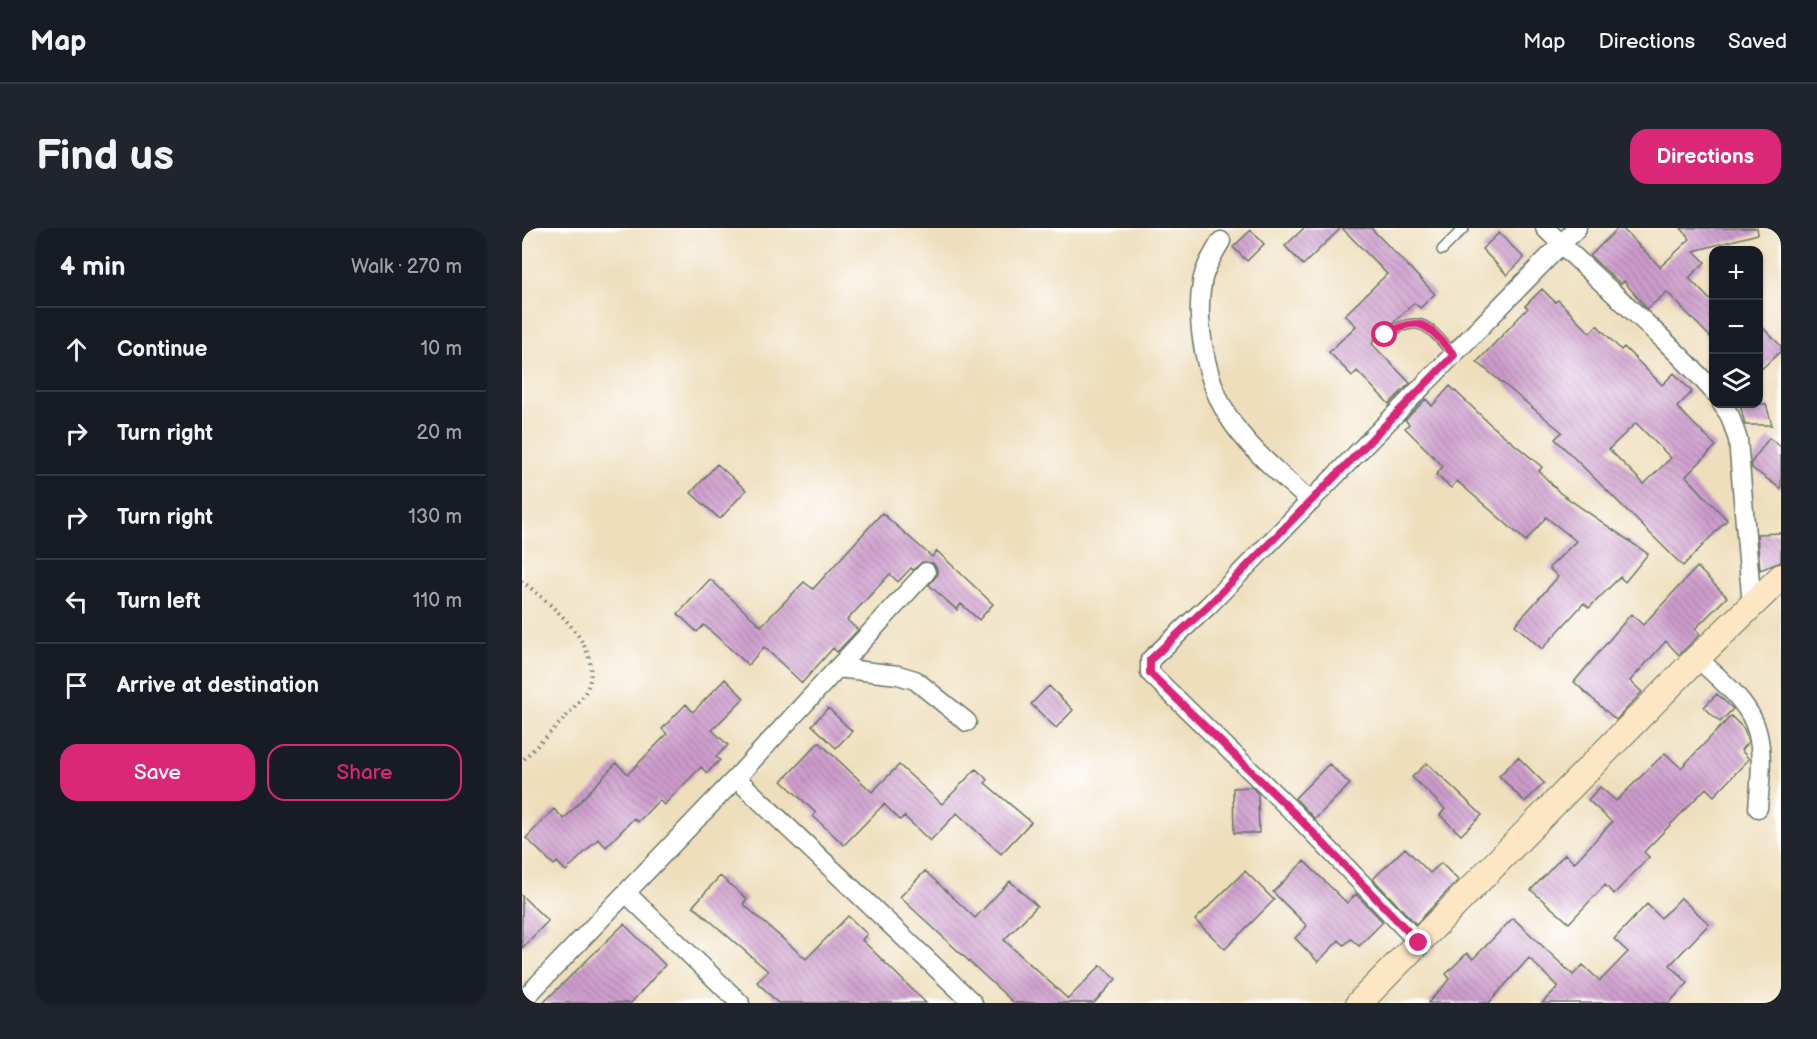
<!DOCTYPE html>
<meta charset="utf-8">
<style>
body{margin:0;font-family:"Balsamiq Sans",sans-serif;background:#20242c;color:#f1f3f6}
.controls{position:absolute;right:18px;top:18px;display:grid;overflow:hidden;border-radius:12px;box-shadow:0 2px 4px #0004}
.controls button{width:54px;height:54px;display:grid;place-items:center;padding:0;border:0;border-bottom:2px solid #363941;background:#171b24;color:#f1f3f6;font:30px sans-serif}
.stop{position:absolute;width:18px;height:18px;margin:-14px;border:4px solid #db2777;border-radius:50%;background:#fff}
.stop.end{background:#db2777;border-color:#fff;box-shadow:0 2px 6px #0008}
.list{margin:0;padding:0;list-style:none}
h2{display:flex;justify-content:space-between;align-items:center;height:78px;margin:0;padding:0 24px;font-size:26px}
h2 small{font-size:20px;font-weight:400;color:#9ea1a6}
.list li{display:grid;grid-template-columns:39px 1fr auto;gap:18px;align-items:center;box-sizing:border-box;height:84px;padding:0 24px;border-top:2px solid #363941}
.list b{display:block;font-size:22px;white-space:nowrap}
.list em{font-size:20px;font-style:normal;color:#9ea1a6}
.actions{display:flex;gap:12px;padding:18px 24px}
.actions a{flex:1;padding:14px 0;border:2px solid #db2777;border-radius:18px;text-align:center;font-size:21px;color:#db2777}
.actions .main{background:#db2777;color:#fff}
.icon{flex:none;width:33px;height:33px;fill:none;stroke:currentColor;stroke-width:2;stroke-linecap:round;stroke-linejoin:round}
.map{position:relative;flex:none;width:1259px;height:775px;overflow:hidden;border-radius:18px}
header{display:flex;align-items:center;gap:36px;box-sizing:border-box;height:84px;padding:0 30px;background:#171b24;border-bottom:2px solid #363941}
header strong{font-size:28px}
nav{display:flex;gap:33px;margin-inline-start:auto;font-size:21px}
.intro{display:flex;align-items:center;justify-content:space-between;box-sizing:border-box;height:144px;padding:0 36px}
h1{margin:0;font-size:42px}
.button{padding:15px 27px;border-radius:18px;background:#db2777;color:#fff;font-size:21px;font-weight:700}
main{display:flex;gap:36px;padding:0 36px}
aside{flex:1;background:#171b24;border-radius:18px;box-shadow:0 2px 4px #0004}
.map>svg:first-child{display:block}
.building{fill:url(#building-back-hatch);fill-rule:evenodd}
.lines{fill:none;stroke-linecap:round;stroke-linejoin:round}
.lane-casing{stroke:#677564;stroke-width:12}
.street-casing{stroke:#677564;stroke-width:21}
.secondary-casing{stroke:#677564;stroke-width:28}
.path{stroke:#677564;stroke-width:4;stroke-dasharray:1.5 4.5;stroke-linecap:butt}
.lane{stroke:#fff;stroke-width:9}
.street{stroke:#fff;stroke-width:18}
.secondary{stroke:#fce6c4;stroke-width:26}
.route{stroke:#db2777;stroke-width:8}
</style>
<header>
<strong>Map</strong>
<nav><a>Map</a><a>Directions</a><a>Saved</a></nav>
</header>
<div class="intro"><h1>Find us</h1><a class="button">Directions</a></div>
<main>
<aside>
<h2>4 min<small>Walk · 270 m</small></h2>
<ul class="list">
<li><svg class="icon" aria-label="ahead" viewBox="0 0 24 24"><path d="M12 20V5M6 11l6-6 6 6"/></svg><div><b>Continue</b></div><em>10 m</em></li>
<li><svg class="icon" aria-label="right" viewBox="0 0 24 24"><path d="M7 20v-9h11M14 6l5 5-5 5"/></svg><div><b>Turn right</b></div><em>20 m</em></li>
<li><svg class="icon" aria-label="right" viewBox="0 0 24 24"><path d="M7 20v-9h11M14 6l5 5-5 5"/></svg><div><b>Turn right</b></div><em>130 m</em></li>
<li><svg class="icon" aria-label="left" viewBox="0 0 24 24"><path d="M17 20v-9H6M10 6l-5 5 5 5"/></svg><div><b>Turn left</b></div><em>110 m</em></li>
<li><svg class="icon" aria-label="arrive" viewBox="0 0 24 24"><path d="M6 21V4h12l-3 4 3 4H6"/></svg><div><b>Arrive at destination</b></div></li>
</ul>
<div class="actions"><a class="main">Save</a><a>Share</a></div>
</aside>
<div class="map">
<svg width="1259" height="775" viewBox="0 0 1259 775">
<defs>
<pattern id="building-back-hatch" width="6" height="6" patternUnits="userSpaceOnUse" patternTransform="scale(1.5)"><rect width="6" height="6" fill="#cd9bcc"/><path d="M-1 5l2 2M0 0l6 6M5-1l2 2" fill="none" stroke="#a680a6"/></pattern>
</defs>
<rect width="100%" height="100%" fill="#fff"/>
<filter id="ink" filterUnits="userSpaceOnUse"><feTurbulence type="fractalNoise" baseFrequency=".0167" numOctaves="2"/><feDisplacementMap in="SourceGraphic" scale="12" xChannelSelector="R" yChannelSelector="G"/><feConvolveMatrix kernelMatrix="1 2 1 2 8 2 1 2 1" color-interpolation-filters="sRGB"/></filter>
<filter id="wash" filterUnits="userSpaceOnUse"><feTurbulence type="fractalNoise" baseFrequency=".008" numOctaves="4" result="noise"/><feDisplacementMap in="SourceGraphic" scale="24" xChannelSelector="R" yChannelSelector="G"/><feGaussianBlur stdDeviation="1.35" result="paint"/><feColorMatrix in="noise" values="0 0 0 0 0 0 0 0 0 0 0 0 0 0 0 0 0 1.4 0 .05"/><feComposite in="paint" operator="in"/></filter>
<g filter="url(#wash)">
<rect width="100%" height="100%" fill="#eedebc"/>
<g id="blocks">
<path class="building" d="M782,0h37l-38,37 -18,-19z
M820,0h29l64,66 -15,14 -6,-5 -20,19 -13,7 -9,15 38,39 -21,21 -32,-33 -5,5 -23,-24 27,-26 -11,-11 42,-41z
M1096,0h4l38,39 30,-28 -9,-11h76l1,6 -64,17 11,11 -16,16 24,25v37l-46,-48 -20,17 -23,-28 -3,3 -31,-28z
M729,2l13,14 -17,17 -14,-14z
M977,5l25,25 -17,17 -25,-26z
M1020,61l13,13 3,-2 32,33 7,-8 24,25 3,-3 38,38 12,-12 18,19 -15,15 39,39 -30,30 41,44 -44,46 -128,-127 7,-7 -85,-70 51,-54 -3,-2zM1114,195l35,35 -27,26 -35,-35z
M1236,95l23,23v5l-23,21z
M928,158l40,38 52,43 -3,4 21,22 88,61 -23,28 -5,-5 -31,31 -5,-5 -42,46 -27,-24 43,-48 -9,-9 27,-27 -30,-24 -20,24 -69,-60 -6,7 -15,-13 7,-9 -38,-38 4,-4 -4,-4 21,-21 6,7z
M1218,176h26l6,21h-27z
M1247,210l12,9v42l-29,-21 -1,-5z
M195,236l29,26 -26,29 -29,-26z
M360,285l50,44 5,-6 56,53 -14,16 -18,-16 -4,6 -28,-25 8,-10v-6l-4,-6 -11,-1 -9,8 -2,-2 -13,14 -8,-8 -43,46 11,10 -21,22 -4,-4 -31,35 -38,-36 -16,18 -44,-40 -7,7 -19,-18 32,-35 51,47 43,-44 9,7z
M1259,305v29l-21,8 -3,-36z
M1175,339l30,30 -32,32 5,5 -21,21 -13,-14 -36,40 12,11 -26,28 -42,-38 57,-68 12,11z
M203,451l19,19 -32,32 16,15 -12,12 4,3 -13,13 -6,-6 -37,38 -5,-5 -21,22 -4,-4 -28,29 -8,-8 -32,32 -9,-9 -3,3 -28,-27 28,-29 10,10 52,-56 12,11 39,-40 -5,-5 24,-25 7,8z
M527,458l24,24 -17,18 -25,-24z
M1195,466l16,15 -13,13 -16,-15z
M306,480l24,23 -16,17 -24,-23z
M1209,488l13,13 4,13 -7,8 8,9 -35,37 -8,-8 -62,64 5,5 -35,37 -9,-9 -36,38 -38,-33 34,-36 9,9 38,-41 -24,-22 12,-13 16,14 49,-48 16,15z
M297,514l53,50 27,-27 43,39 34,-35 12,11 -3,3 46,39 -30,32 -44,-41 -27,28 -26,-25 -4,4 -16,-16 -40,41 -31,-29 3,-3 -34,-32z
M996,529l26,26 -19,19 -26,-26z
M905,535l55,52 -21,20 -21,-20 5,-6 -33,-32z
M807,536l21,20 -35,35 -20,-21z
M730,559l6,7 1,39h-25l-1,-45z
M883,620l25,25 11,-10 17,17 -42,44 -43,-45z
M782,633l43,42 9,-9 27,28 -24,24 -8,-7 -7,6 -5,-5 -21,22 -23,-24 12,-12 -34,-34z
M403,643l50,47 35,-37 27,25 -33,34 64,59 33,-34 15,14 -22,24h-80l-114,-106z
M723,643l29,29 -49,49 -30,-29z
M198,648l27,23 -4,5 63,55 42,-43 19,18 -5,6 64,63h-148l-21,-21 11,-11 -75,-65z
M0,668l26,25 -26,27z
M1159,670l28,26 -39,41 18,18 -19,20h-127l16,-16 -29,-29 -40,45h-61l22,-24 -4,-5 21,-21 6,6 40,-41 60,57 10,-10 17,16 28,-29 -14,-13 33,-35 14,14z
M102,696l41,41 -34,38h-88z"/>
</g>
</g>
<g filter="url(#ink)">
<use href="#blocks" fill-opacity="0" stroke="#677564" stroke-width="1.5"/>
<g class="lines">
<defs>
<path id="lane" d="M920,22l22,-22
M863,107c36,-23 44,-8 69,20"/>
<path id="street" d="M1023,0c55,56 117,105 169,164
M699,13c-7,12 -17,27 -19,42 -7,40 4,98 26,133 20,33 55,60 83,86
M1200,176l8,12 8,24 14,167
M1175,430c63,56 69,66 61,150
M315,440l61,7 17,5 52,42
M214,550l237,225
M104,665l114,110
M897,715l-124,-129 -145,-141v-13l58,-54 369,-378
M0,773l214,-223 190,-206"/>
<path id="secondary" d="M837,775l338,-345 84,-81"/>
</defs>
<use href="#lane" class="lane-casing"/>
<use href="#street" class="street-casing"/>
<use href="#secondary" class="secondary-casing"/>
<path class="path" d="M0,353c32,26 94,74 58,119 -17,22 -39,41 -58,61"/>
<use href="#lane" class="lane"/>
<use href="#street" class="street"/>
<use href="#secondary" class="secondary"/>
</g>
</g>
<g class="lines" filter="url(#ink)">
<path class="route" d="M863,107c36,-23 44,-8 69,20l-246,251 -58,54v13l145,141 124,129"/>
</g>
</svg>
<div class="controls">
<button>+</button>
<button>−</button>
<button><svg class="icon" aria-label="layers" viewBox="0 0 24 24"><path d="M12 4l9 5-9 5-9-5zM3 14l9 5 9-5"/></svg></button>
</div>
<div class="stop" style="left:863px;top:107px"></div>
<div class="stop end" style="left:897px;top:715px"></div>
</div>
</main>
